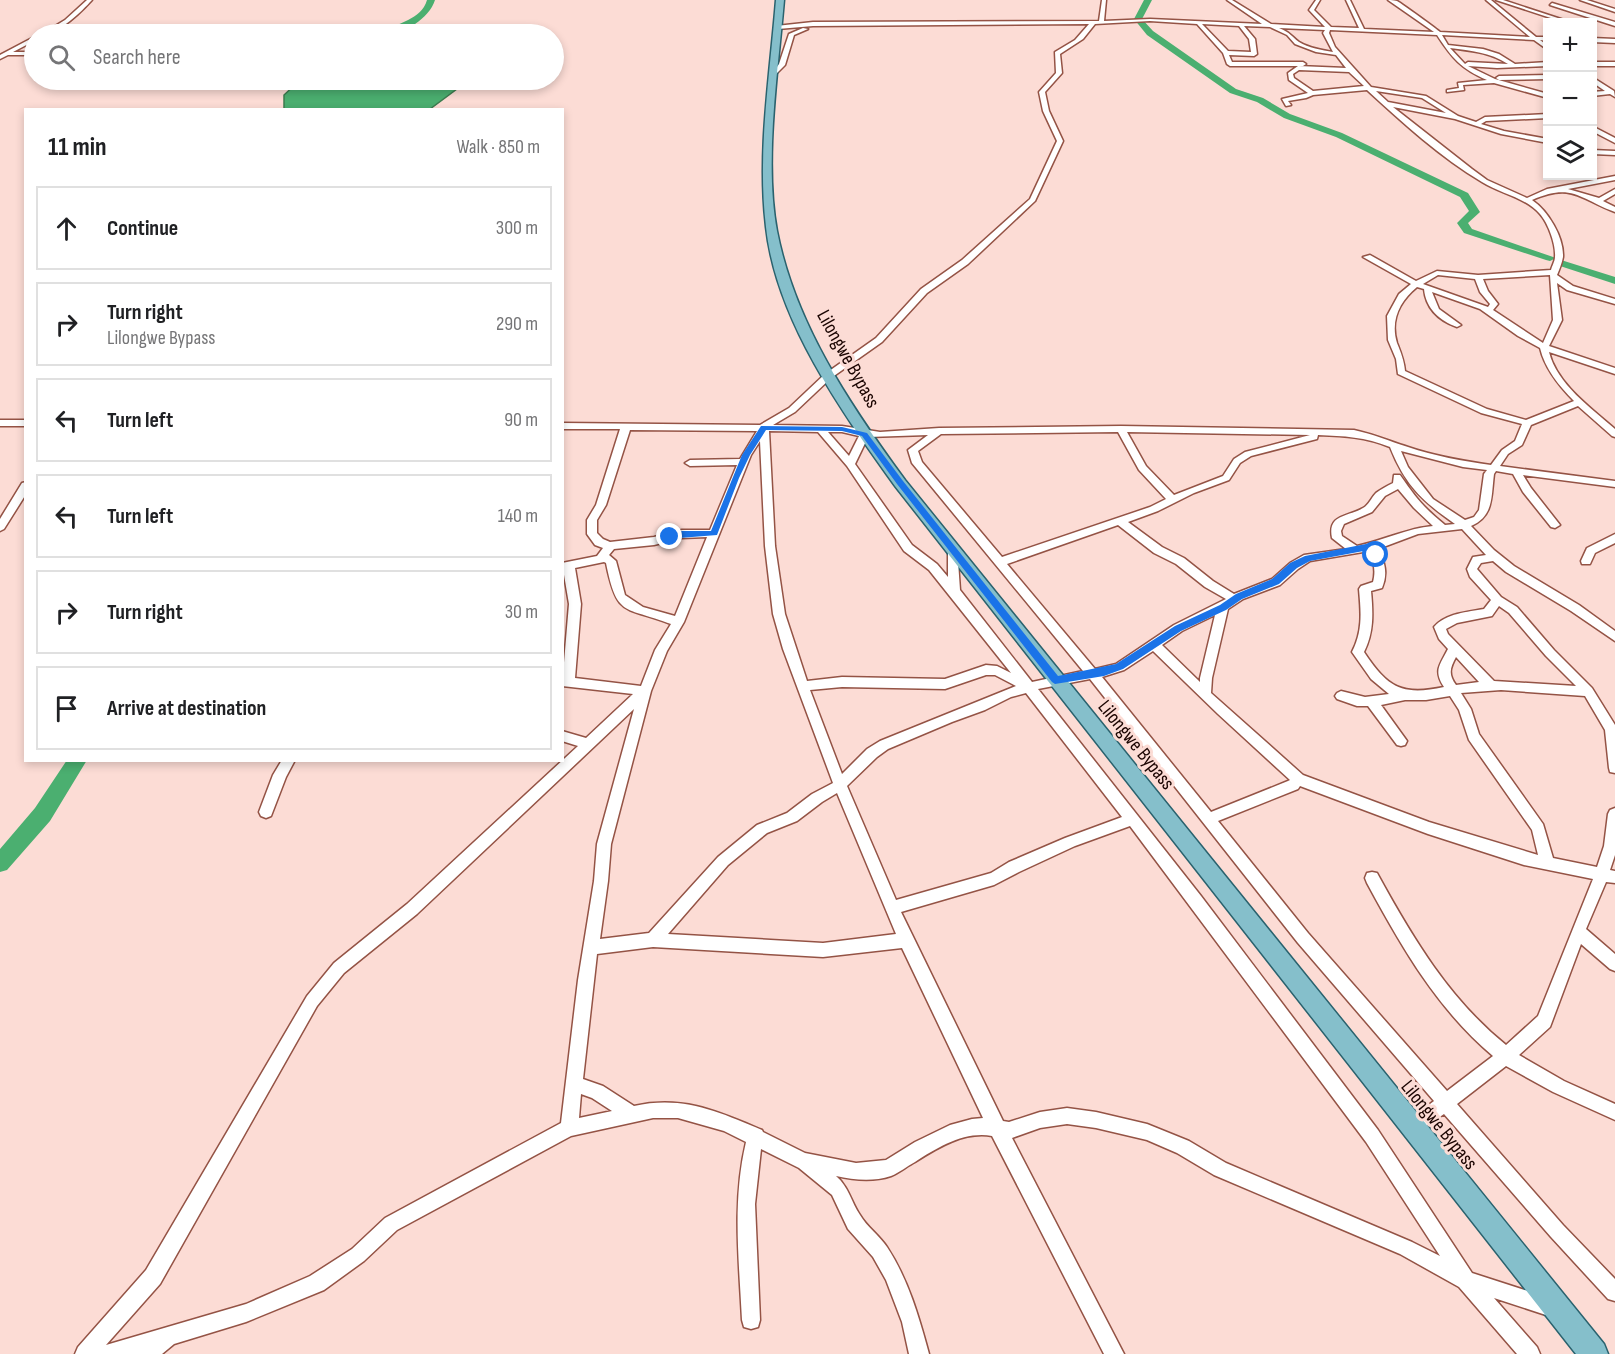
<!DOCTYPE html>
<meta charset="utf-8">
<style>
body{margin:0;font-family:"Sofia Sans Condensed",sans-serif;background:#f6f6f6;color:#202124}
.controls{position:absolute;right:18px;top:18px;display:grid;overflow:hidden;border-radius:0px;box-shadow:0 3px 9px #0003}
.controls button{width:54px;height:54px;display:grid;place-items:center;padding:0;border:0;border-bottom:2px solid #e0e0e0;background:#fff;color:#202124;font:30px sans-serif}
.stop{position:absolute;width:18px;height:18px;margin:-14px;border:4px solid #1a73e8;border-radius:50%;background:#fff}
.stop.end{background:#1a73e8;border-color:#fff;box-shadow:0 2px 6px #0008}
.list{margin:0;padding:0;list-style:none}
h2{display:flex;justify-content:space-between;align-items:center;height:78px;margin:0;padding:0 24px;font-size:26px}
h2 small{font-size:20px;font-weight:400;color:#757577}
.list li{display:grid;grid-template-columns:39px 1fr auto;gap:18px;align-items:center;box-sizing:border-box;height:84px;margin:0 12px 12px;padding:0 12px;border:2px solid #e0e0e0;border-radius:0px}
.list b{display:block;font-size:22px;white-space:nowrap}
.list p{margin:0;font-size:20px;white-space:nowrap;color:#757577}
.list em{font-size:20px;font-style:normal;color:#757577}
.icon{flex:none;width:33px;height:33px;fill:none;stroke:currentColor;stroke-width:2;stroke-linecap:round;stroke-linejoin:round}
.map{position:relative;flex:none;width:1615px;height:1354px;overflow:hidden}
.search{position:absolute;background:#fff;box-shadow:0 3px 9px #0003;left:24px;top:24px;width:540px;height:66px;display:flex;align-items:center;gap:15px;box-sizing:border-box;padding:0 21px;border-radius:33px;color:#757577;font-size:22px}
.panel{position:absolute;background:#fff;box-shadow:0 3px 9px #0003;left:24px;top:108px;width:540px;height:654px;border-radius:0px}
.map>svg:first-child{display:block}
.water{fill:#4baf70;stroke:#3c7c4f;stroke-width:1.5}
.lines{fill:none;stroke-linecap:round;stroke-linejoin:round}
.river{fill:#4baf70;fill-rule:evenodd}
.minor-casing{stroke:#945345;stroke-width:3}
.primary-casing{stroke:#2a626e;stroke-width:3}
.minor{fill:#fff;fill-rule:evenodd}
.primary{fill:#85bfcb;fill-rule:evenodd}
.route{fill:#1a73e8}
.labels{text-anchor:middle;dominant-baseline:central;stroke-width:6;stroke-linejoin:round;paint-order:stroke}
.street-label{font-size:20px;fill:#1a0401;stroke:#fcdcd5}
</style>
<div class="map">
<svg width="1615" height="1354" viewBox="0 0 1615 1354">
<rect width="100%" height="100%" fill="#fcdcd5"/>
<path class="water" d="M300,80h169l-39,29h-146v-14z"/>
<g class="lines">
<path class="river" d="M427,0h8c-6,19 -31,34 -51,34 13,-13 37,-13 43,-34z
M1144,0h8l-10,19 11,12 83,58 27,9 27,16 52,19 126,60 12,19 -12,11 4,6 84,29 -6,3 -4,-1 -82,-27 -7,-10 12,-12 -9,-14 -124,-60 -52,-19 -27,-16 -27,-9 -83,-58 -13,-16z
M1561,260l54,17v7l-58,-19v-4z
M67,760h20l-37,61 -43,49 -7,2v-23l35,-41z"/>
<defs>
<path id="minor" d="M87,0h5c-11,12 -33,34 -50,34l23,-14z
M1102,0h4l-2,21 46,-2 112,5 -35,-24h5l39,24 54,3 -16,-17 7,-10h4l-6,10 17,17 28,1 -13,-28h4l14,29 70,3 -46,-32c4,0 5,0 9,1 4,2 41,29 43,31l90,5 -44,-37h5l45,37h12v4l-8,-1 8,6v4l-14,-10 -92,-5 6,10 35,4 16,5 16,10 33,-2v4l-51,2 -29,-2 27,13 53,15v4l-54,-15 -31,2 1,5 -17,2v-2l12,-2 -1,-5 29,-3c-26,-11 -35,-22 -50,-45l-107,-5 -1,3 6,14 36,40 55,9 32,20 18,6 9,-5 63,-3v4l-62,3 -5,3 23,7 44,8v4l-47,-9 -46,-15 -62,-12 79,62 15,11 40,18 20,-9 68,-13v4l-47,9 31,9 16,-9v5l-12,7 12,6v5c-35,-13 -43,-30 -83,-12 16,11 32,37 31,57 -1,6 -4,13 -6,18l16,11 42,13v5l-48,-14 -10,-7 5,37 -13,26 66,22v6l-66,-22c8,32 42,56 66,77v8l-3,-1 -34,-30 -47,19 -9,20 -14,9 -8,12 115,15v6l-92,-12 8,13 29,37 -5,3 -4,-1 -28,-35 -10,-18 -17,-3 -2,3c-3,23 0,42 -23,52l23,24 20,16 65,39 36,26v10l-44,-30 -65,-39 -13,-11 -12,2 -4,6 24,28 16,10 37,43 38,38 23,37v48l-5,-1 -1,-4 -4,-38 -20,-34 -84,-6 -40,3 10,16 8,25 64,90 10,34 44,9 7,-21 4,-32 2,-4 5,-2v47l-5,15 5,1v12l-9,-1 -20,47 29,25v17l-5,-2 -29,-25 -31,83 -31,28 45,26 51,23v16l-62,-28 -47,-26 -49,38 106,121 52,54v22l-7,-2 -57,-62 -107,-123 -32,22 -6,-2 -2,-6 2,-6 28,-21 -136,-158 -208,-264 -52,10 163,207 177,234 94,143 87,28 2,7 -2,7 -7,2 -58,-19 43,49 3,7h-23l-58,-67 -59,-33 -186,-79 -37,-22 -30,-13 -51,-12 -29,-4 -27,4 -28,10 112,216h-20l-112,-218c-27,-5 -54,11 -77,26 -8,4 -16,11 -24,14 -18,6 -37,4 -55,0 13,11 15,26 24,39 7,12 19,20 27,32 21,32 32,70 42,107h-20l-7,-32 -16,-42 -13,-23 -25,-28 -16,-34 -33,-27 -38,-19 -6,55 5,116 -2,7 -7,2 -7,-2 -2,-7c-3,-60 -10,-119 4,-178l-22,-11 -46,-13h-25l-82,18 -174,94 -33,31 -40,29 -78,32 -72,22 -12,10h-87l3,-7 68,-77 161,-274 27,-33 73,-59 171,-158 -16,-5v-10l24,7 47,-44 -71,-8 7,-82 -7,-41 35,-7 6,-8 -8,-3 -8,-11v-14l9,-15 24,-76h-58v-6l198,2 29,-17 36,-34 51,-36 45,-49 41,-29 68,-61 27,-58 -14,-30 -4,-19 17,-19 -1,-21 20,-12 14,-16 -276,2 -35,3 -2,-3 37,-4 286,-1zM1150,21l47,3 26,29 4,11 3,2h73l3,-2 -3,-2h-71l-3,-7 25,1 3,-2 -2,-15 -11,-13 26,1 17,8 8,9 21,8 20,3 10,13 -48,-2 -10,7 1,7 19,13 -26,6 4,7 5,-1 -3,-4 18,-3 7,-3 54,-5c36,33 73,67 115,92 19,12 43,15 58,32 8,9 16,30 15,43 0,4 -3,9 -4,13l-73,5 -41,-4 -21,10 -46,-26 -7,2 48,27 -12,10 -12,22 1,24 8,19 2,15 83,39 41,11 -7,17 -13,9 -11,15c-28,-4 -57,-9 -83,-18 -19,-6 -35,-13 -54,-17l-233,-4 -182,2 -59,4 -38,-6 -69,-1 22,-13 36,-34 51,-36 45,-49 41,-29 67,-63 28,-60 -14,-30 -4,-19 17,-19 -2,-19 23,-15 12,-15zM1202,24l37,2 10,13 2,13 -23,-1zM1279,28l46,2 -2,3 10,19c-11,-2 -25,-4 -34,-10 -8,-6 -8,-9 -20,-14zM1450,48c22,3 39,4 58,16l-40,-2 -3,2zM1299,70l50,2 15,14 -51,5 -19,-13 -1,-4zM1376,91l46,7 24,15 -58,-11zM1438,275l37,4 5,13 10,12 -2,3 -65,-23zM1550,275l3,45 -10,23 -50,-33 5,-6 -10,-13 -5,-12zM1417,287l7,2c2,20 16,32 33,38l4,-2 -22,-16 -7,-17 48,17 38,27 22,12c5,21 19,38 34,53l-48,19 -39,-11 -82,-38c-1,-11 -4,-18 -8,-28 -7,-23 3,-42 20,-56zM630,430l127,1 -17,28 -50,1 -5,3 5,3 47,-1 -27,65h-28l-28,7 -44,5 -7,-3 -6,-6v-13l9,-15zM769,431l49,1 29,34 57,85 25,19 82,103 -14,-7 -11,-1 -41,14 -103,-2 -35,4 -22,-67 -10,-68zM828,432h14l17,4 -10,20zM1118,432l21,38 27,29 -16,8 -148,50 -80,-95 -4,-11 23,-17zM1127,432l183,3 -65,17 -11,7 -11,17 -49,19 -28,-29zM928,435l-20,15 4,13 171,208 -51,11 -72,-92 -3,-43 -4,-1 -5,4v27l-11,-13 -25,-19 -57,-81 13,-27zM1318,435c26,1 47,2 72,12 15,38 32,54 65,77l-10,1c-22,-18 -29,-27 -45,-50h-6l-1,8c-6,3 -12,6 -17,10 -5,5 -7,12 -13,15 -15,9 -36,6 -31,30l14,11 -42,6 -14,8 -18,16 -38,15 -21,-13 -29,-23 -22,-11 -34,-25 30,-11 36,-18 35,-13 11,-17 11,-7 66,-17zM760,441l5,105 8,68 10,35 50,134 -21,11 -25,19 -30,12 -39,32 -69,76 -49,6 8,-58 3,-37 40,-153 16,-40 17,-29 67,-167zM1401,451l62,16 24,3 -3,4 -5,36 -5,7 -9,3 -32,-21 -25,-32zM1398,489l16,19 19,18c-26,2 -51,15 -76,20l-15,-10 -1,-5 3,-7 28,-12 13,-16zM1118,525l36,28 22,11 29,23 21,12 -52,26 -58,39 -21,5 -88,-105zM1462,529l24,26 -13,2 -6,12 3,8 21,23 -7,9c-16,3 -38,4 -50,18l5,12 9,10c-8,16 -15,21 -4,38 -42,9 -56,1 -80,-35 10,-20 9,-39 7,-61l11,-3c6,-14 3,-26 -4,-39l40,-15zM707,537l-32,79 -32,-9 -18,-12 -9,-34 -7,-6 5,-6 40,-4 28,-7zM1369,551c5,10 7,20 4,31l-12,4 -2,3c2,23 4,42 -7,63l19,27 18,15 -24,3 -24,-6 -4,2 -2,3 2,3 20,7h11l29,39 4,1 4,-1 2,-4 -26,-36 24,-5h21l24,-4 9,14 10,30 63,90 6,25 -109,-33 -126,-47 -92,-82 1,-15 16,-69 15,-10 37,-14 18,-16 12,-8zM604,562l2,1c11,55 18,43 65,61l-16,26 -14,36 -66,-8 6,-74 -6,-36zM1499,606l10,7 37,43 30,30 -82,-5 -46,-47 -2,-5 11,-6 35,-7zM1215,615l-15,63v4l-38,-37 20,-14zM1153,651l65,63 72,66 -2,1 -77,31 -109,-135 22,-7zM1456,657l23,25 -23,3c-8,-11 -6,-17 0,-28zM986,675h9l21,11 -136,55 -13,8 -25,25 -32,-84 32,-3 103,2zM1026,693l96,124 -57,21 -56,24 -18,11 -95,27 -49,-114 30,-29 11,-8 64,-27 33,-12 26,-13zM634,709l-37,135 -3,37 -16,99 -17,143 -176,95 -33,31 -42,27 -64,28 -140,41 54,-61 157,-278 27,-33 73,-59zM1300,786l128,48 96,31 69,14 -55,137 -32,29c-57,-46 -94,-108 -129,-172l-5,-1 -5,1 -2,5 2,5c34,63 70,126 126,173l-46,35 -139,-158 -90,-112 80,-32zM837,793l59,141 -73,9 -155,-9 60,-69 39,-32 30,-12 25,-19zM1130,826l236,316 74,114 -28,-14 -186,-79 -37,-22 -42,-17 -51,-12 -29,-4 -27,4 -31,10 -6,-1 -102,-209 93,-27 25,-13 56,-26zM653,947l170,10 79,-9 81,170 -11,1 -22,6 -35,17 -29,18 -30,3 -51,-10 -42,-21 -1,-2c-43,-18 -79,-35 -128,-24l-31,-20 -20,-7 14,-125zM581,1094l11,4 20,13 -33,7z
M1496,0h7l61,20 -4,1z
M1580,0h7l28,9v3z
M1552,3l63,19v4l-65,-21z
M803,28l5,1 -14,6 -9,30 -9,9h-4l7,-10 10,-30z
M34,37v4l-21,11h21v3h-26l-8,4v-4z
M1592,38l23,1v4l-23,-1z
M1592,62h23v4h-23z
M1548,75v4l-49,1 -3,-2 3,-2z
M1592,77l22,14 1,6 -5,-3 -18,2v-4l13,-1 -13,-9z
M1592,126l23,12v5l-23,-12z
M1592,150l23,1v4l-23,-1z
M0,420h26v6h-26z
M26,482v12l-22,35 -4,2v-12l22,-36z
M1615,534v9l-20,10 -5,11h-8l-1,-3 6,-13z
M282,760h13l-9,17 -15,39 -5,2 -5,-2 -2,-4 14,-37z"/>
<path id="primary" d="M776,0h8c-6,72 -20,161 -7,231 18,93 73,174 128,249l699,864 4,10h-32l-681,-868c-53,-74 -119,-166 -129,-259 -9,-75 4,-152 10,-227z"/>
</defs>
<use href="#minor" class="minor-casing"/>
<use href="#primary" class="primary-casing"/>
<use href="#minor" class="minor"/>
<use href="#primary" class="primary"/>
</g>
<path class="route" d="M761,426l81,1 25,6 36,48 155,195 58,-12 59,-38 45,-21 16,-11 36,-15 18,-16 15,-7 66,-13 10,12 -8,2 -4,-7 -59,11 -13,7 -18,16 -37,15 -16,11 -45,21 -58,38 -19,7 -49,8 -3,-2 -155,-198 -35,-48 -20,-5 -76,-1 -16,25 -11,23 -22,57 -50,4v-4l15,-4h29l31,-76z"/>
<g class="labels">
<g class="street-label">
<text transform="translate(848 359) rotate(61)">Lilongwe Bypass</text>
<text transform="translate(1136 745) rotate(51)">Lilongwe Bypass</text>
<text transform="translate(1439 1125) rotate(51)">Lilongwe Bypass</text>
</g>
</g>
</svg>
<div class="controls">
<button>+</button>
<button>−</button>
<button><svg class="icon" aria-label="layers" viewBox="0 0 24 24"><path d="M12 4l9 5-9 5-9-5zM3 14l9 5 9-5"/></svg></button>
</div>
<div class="stop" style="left:1376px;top:555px"></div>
<div class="stop end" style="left:670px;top:537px"></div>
<div class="search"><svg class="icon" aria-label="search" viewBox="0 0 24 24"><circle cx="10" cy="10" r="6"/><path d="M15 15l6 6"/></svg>Search here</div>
<section class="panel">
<h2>11 min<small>Walk · 850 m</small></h2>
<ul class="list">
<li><svg class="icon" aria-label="ahead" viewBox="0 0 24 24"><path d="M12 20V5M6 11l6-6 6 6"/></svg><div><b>Continue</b></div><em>300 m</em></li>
<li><svg class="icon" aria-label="right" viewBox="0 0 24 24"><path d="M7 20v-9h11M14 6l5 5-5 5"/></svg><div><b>Turn right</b><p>Lilongwe Bypass</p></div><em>290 m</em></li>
<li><svg class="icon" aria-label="left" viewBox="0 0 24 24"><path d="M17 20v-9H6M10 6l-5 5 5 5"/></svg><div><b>Turn left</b></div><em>90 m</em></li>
<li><svg class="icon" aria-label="left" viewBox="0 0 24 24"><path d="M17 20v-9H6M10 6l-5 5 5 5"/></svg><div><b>Turn left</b></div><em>140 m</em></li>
<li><svg class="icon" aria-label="right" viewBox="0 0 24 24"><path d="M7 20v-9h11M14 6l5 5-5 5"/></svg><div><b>Turn right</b></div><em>30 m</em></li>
<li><svg class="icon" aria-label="arrive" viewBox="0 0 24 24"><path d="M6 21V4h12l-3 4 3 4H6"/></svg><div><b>Arrive at destination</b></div></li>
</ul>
</section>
</div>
